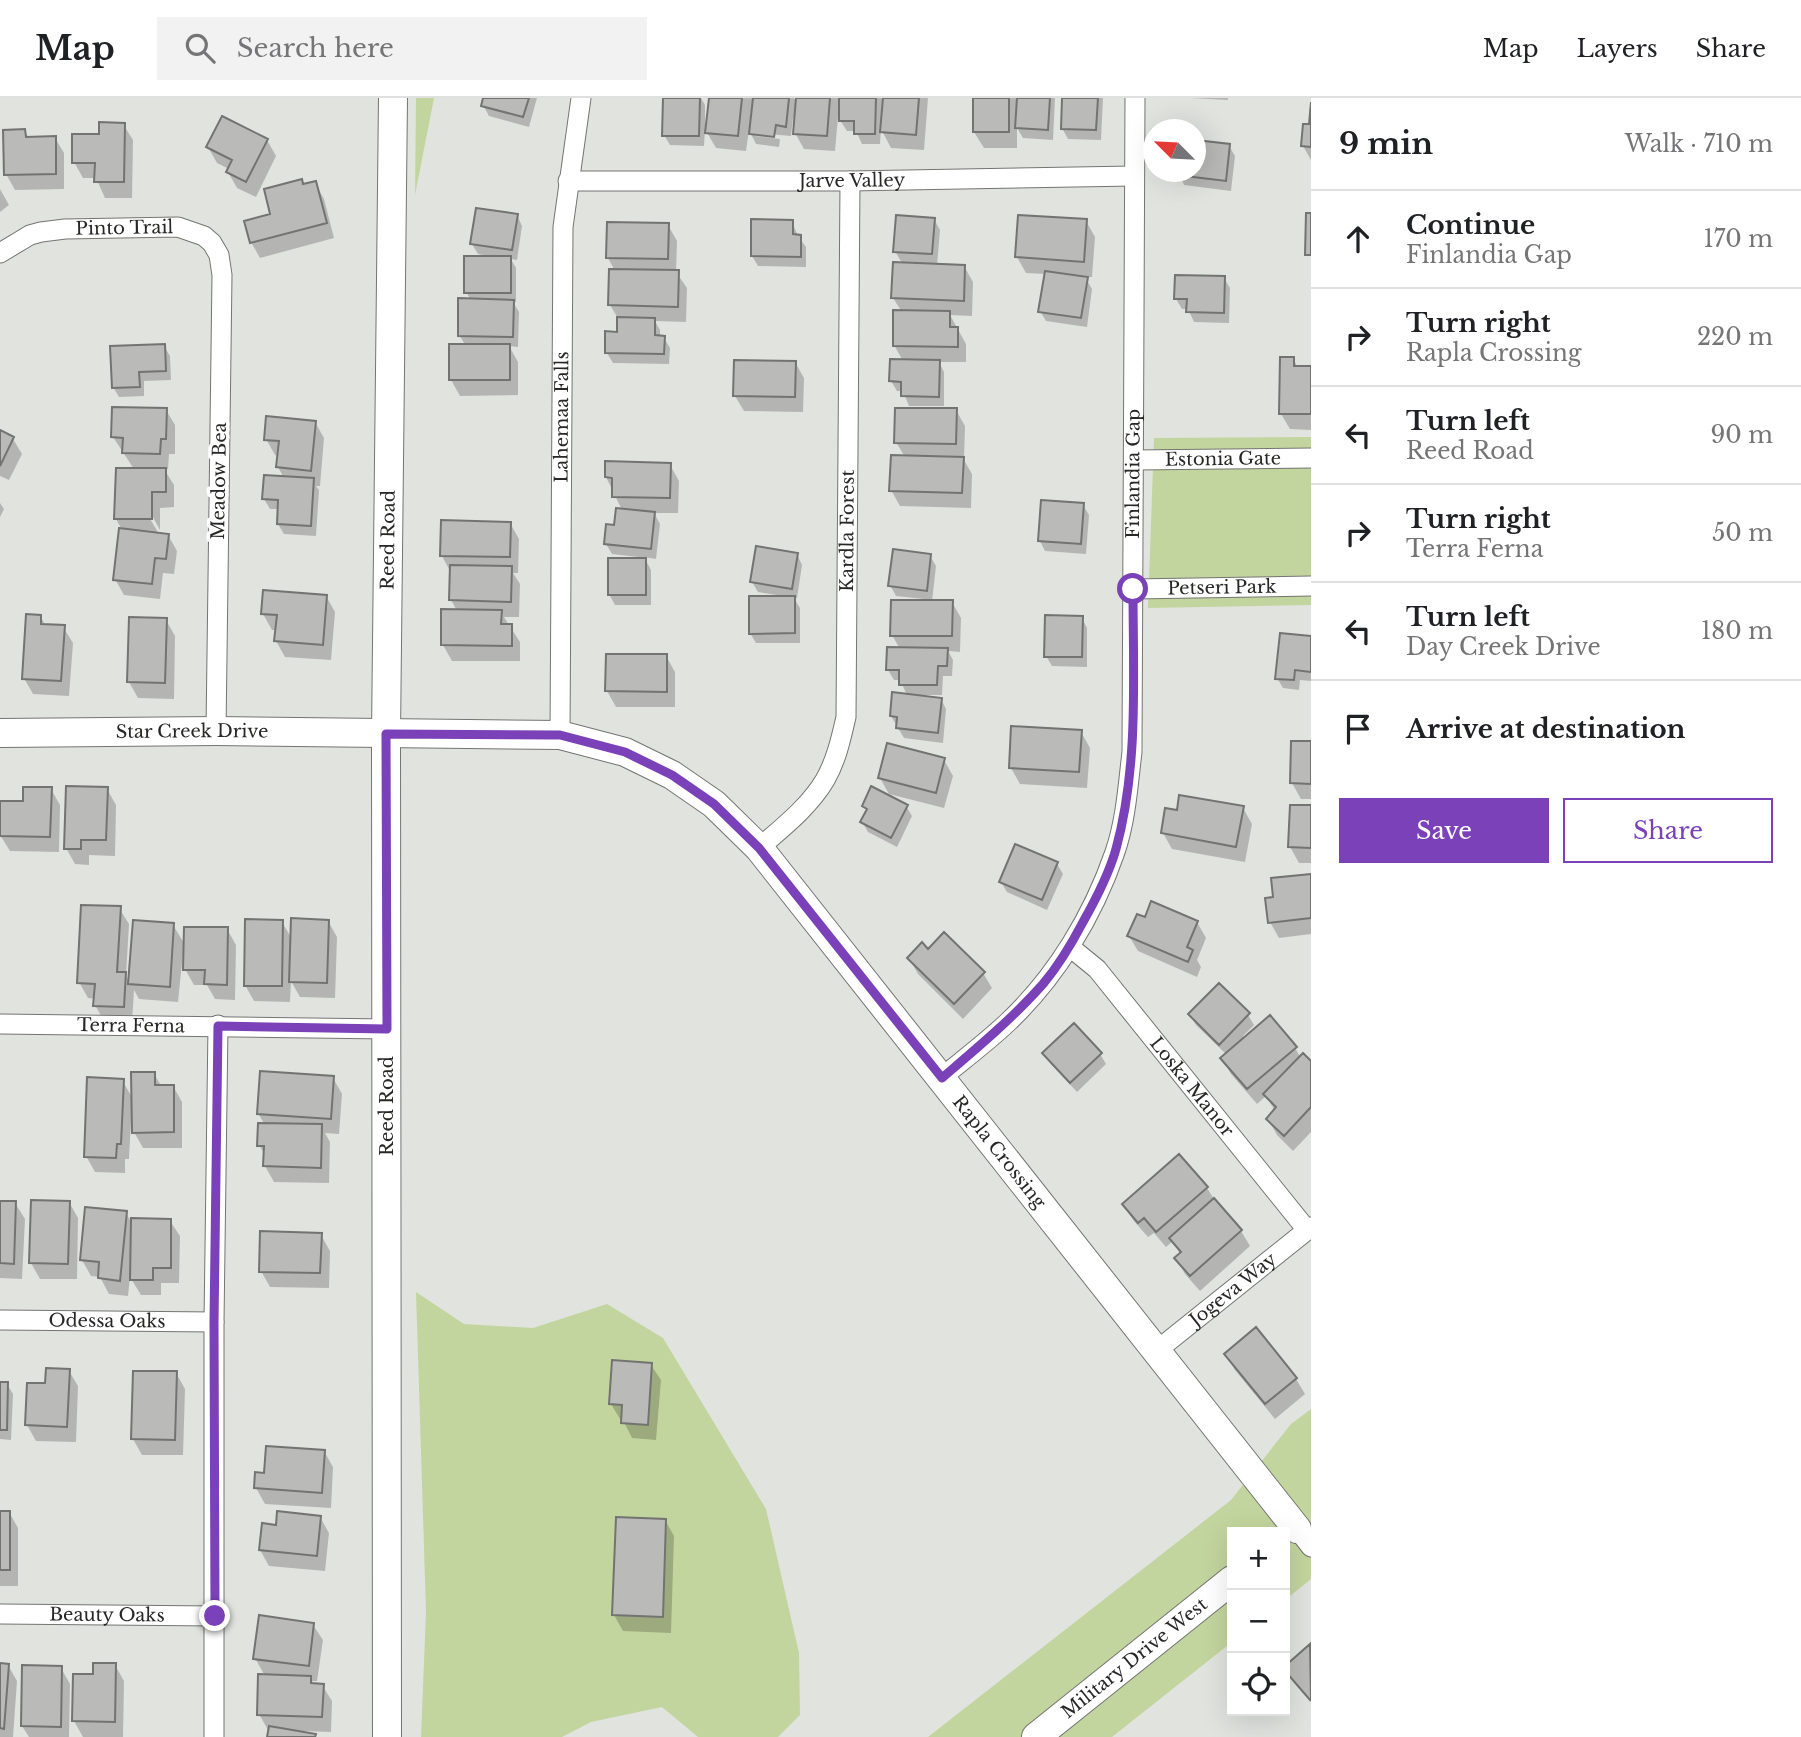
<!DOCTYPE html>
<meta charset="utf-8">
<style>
body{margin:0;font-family:"Libre Baskerville",serif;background:#f2f2f2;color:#202124}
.controls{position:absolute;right:21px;bottom:21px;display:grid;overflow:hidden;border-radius:0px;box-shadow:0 7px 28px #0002}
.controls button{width:63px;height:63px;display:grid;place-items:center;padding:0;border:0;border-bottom:2px solid #e0e0e0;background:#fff;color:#202124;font:35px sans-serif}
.compass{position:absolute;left:1143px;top:21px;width:63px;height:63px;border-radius:50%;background:#fff;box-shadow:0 7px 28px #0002;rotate:294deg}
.stop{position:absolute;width:21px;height:21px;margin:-16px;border:5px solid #7a41b8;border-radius:50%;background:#fff}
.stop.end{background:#7a41b8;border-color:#fff;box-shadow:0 2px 7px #0008}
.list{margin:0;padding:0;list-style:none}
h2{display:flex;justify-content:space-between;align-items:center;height:91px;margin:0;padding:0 28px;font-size:30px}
h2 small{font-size:23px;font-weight:400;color:#757577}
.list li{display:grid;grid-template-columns:46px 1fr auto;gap:21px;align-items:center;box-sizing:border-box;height:98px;padding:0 28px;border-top:2px solid #e0e0e0}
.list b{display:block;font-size:26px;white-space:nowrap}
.list p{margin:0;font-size:23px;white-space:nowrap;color:#757577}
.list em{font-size:23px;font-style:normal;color:#757577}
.actions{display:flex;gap:14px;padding:21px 28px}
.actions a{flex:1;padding:16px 0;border:2px solid #7a41b8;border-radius:0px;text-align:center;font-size:24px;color:#7a41b8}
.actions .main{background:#7a41b8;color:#fff}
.icon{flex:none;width:38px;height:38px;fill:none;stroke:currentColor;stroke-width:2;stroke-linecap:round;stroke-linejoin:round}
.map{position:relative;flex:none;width:1311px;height:1639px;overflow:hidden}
header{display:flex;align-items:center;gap:42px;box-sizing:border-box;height:98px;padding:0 35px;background:#fff;border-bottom:2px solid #e0e0e0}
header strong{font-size:33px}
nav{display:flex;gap:38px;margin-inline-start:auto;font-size:24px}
.search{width:490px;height:63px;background:#f2f2f2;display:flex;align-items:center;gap:18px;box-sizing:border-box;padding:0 24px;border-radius:0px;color:#757577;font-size:26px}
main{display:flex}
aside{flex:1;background:#fff}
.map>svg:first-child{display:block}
.green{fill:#c3d59e;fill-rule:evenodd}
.shadow{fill:#0003}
.building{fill:#babbb8;stroke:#737471;stroke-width:2}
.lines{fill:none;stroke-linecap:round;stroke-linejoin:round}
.street-casing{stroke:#747572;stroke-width:21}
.secondary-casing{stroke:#747572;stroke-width:30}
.street{stroke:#fff;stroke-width:19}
.secondary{stroke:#fff;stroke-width:28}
.route{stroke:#7a41b8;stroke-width:9}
.labels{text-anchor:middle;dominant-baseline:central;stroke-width:7;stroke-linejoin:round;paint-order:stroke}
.street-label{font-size:18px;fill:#272726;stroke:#fff}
</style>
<header>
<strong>Map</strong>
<div class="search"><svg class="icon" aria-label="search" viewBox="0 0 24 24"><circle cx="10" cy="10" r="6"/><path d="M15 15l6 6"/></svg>Search here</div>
<nav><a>Map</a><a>Layers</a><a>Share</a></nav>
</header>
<main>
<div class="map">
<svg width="1311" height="1639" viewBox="0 0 1311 1639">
<rect width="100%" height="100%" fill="#e1e3df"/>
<path class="green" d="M416,0h18l-19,97z
M1311,339v168l-163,3 6,-170z
M416,1194l48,32 69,4 74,-24 56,34 103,171 33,144 1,62 -22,22h-80l-36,-30 -71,15 -29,15h-141l5,-125zM612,1262l40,3 -4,61 -27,-1 1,-18 -13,-1zM616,1419l50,2 -4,98 -50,-2z
M1311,1311v170l-26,21v-68h-53v110l-120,95h-184l303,-237 60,-76z"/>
<path class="shadow" d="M485,0h52l-8,29 -40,-11 -6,-11z
M665,0h36l4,7v19h2l3,-26h84l3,6 1,-6h130l-4,52 -33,-2 -10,-19 -1,15h-18l-6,-13h-9l-9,-14 -3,34 -31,-2 -9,-16 1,-15h-3l-2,18 -36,-3v3l25,3 -1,8 -23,-3 -7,-14 -3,21 -30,-3 -11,-19 -1,17 -34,-1 -6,-10z
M975,0h80l-2,42 -30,-2 -6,-10v20h-33l-10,-16z
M1064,0h39l-2,42 -33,-1 -6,-11z
M1190,0h38v2z
M1311,23v39l-8,-14z
M123,26l10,16 -1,58h-27l-9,-20h-13l-9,-16 27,-26z
M24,33l5,7h26l9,15v36l-49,1 -9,-16z
M267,42l9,16 -20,41 -19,-9 -9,-16 1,-3 -12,-6 -9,-16z
M1196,44l33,4 6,10 -4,35 -47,-6 -5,-13h17z
M315,85l9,16 10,39 -74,20 -9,-16 21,-27 31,-29z
M0,91l9,16 -9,7z
M517,117l5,11 -5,34 -6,-1 5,9v34h-3l6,10 -1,35 -9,-1 9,16v33l-58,1 -9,-16 15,-34 -7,-11 12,-35 -5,-8 21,-34 1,-2 -10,-2 -6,-10z
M934,121l6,11 -3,36h27l9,16 -1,34 -22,-1 16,29v18h-27l5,10v34h-35l-6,-15h-6l-6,-10 12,-20 -9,-16 8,-33 -9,-14 10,-33 -8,-14z
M1086,123l9,16 -3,40h-7l7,12 -5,38 -41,-6 -6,-10 6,-37 -20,-1 -9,-16z
M792,124l6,14 8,11v20l-48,-1 -6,-10z
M668,127l9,16 -1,31 11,16 -1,34 -31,-1 5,9v7l4,1 6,10 -1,16 -56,-1 -6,-10 12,-20v-13l-9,-15 5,-34 -7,-13z
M1224,180l6,10 -1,35 -35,-1 -6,-13h-6l-6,-10z
M164,248l6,10 1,24 -27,1v15l-25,1 -6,-10z
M1293,260l5,10h13v62l-21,-1 -9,-15z
M795,264l9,16 -1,34 -59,-1 -9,-15z
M166,312l9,15v29h-6l-1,15h-4l10,16v22l-14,1v22l-11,-20 -3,2 13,22 9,1 9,16 -3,23 -11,-1 -3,26 -36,-4 -9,-16 6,-51 -5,-9 18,-50 -21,-32z
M956,312l9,16 -1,34 8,14 -1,34 -71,-2 -9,-16 14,-33 -9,-15z
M315,324l9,16 -4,48h-4l3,4 -3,46 -32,-2 -6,-10 1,-15h-9l-6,-10 20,-21 -6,-11 1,-11 -4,-1 -9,-16z
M0,334l13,7 9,15 -13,26 -9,-4z
M670,367l9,16 -1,32h-24l6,11 -4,35 -12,-2 7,13v35h-36l-6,-11 29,-37 -26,-3 -6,-10 10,-17 6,-17 -16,-33z
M0,405l4,6 -4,8z
M1083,407l6,10 -3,39 -41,-3 -5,-10z
M510,425l9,16 -1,34h-5l7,11 -1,33h-15l16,25v19h-68l-9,-16 14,-34 -6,-11v-27l-9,-17z
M797,456l5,11 -5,33h-3l6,10v35h-44l-6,-10 33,-37 -25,-4 -6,-10z
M930,458l6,10 -4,36h20l9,16 -1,34 -12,-1 5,9 -1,16h-9l-1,19h-17l-1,2 17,2 5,10 -3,34 -39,-5 -13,-22 16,-21 -7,-15h-6l-6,-10 12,-21 -8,-14 32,-36 -28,-3 -6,-11z
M326,498l9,16 -4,48 -46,-3 -9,-16 1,-11h-5l-9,-16z
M40,518l6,10 17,1 10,16 -4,53 -36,-2 -9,-16z
M1082,520l5,10v39l-35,-1 -6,-10z
M166,522l9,16 -1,63 -36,-1 -9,-16z
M1311,539v44l-11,-1 -1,10 -16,-2 -6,-10z
M666,558l9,16v35h-59l-9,-16z
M1081,634l9,16 -3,40 -67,-4 -9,-16z
M1311,645v56h-10l-9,-16z
M944,662l9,16 -9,32 -55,-14 -9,-16z
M51,691l9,16 -1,47 -49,-1 -10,-16v-26l24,-6z
M107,691l9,16 -1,51 -26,-1v10l-14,-1 -9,-16z
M864,708h42l6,10 -15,31 -29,-15 -6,-10 5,-10z
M1311,709v56h-12l-9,-16z
M1243,710l9,16 -7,38 -73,-13 -9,-16 15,-21z
M1057,766l6,10 -16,36 -40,-18 -6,-10z
M1311,777v59l-32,4 -9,-16 5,-24z
M119,810l10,16 -3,52 4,7 43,-58 11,18 -6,59 -39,-3 -5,-9 -2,32 -28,-1 -9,-16 1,-6 -8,-1 -9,-16z
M1146,821l51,3 9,16 -9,22 4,7 -4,10 -59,-26 -9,-15z
M328,823l9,16 -2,61 -35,-1 -9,-16 -1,21 -36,-1 -9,-16 37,-63 10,17z
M227,831l9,16 -1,55 -20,-1 -8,-14h-13l-9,-16z
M928,853l55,22 9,15 -29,31 -45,-45 -9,-16z
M1190,917h58l6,10 -11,11 2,2 50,10 6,10 10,5v69l-18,19 -16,-16 -9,-16 7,-8 -9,-15 -9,8 -26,-30 -9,-16 4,-4 -30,-29z
M1045,956h55l6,10 -29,28 -26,-28z
M154,976l8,13 11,-1 9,16v46h-39l-9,-16v-13h-3l-2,40h-4v14l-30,-1 -9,-16 36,-76 11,19z
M333,980l9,16 -3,40 -14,-1 5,9 -1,41 -55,-1 -9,-16v-11l-6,-10 6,-20 -7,-12z
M1207,1090l7,11 27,32 9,15 -50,45 -15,-17 -9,-16 4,-4 -7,-13 -7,6 -12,-14 -6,4 -15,-17 -9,-16z
M69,1104l9,16 -1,61h-37l-9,-16z
M0,1105h15l10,16 -3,60 -22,-1z
M126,1115l4,7 40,1 10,15 -1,47h-18v12h-20l-11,-18 -2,19 -19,-2 -9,-17 -9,-1 -9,-16z
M321,1137l9,16 -1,37 -59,-1 -9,-16z
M1226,1257l70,24 9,15 -30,25 -40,-49z
M651,1267l10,15 -5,60 -24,-2 -9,-18 -3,-1 -9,-15z
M69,1273l9,15 -2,56 -40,-1 -9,-16z
M176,1275l9,16 -2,66h-41l-9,-16z
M0,1286h7l6,10 -2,46 -11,-1z
M324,1353l9,16 -2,41 -66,-4 -9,-16 9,-13z
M0,1414h9l9,16v58h-18z
M320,1419l9,16 -4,38 -56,-5 -9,-16 17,-23z
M665,1422l9,16 -3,97 -48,-2 -9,-16z
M313,1527l10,15 -6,41h-5l3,4h7l10,16 -1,31 -29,-1v3l13,3h-46l1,-7h-2l-9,-16 6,-38 -10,-18z
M1310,1549l1,1v54l-26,-34z
M0,1567h8l9,16 -4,56h-13z
M115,1567l9,16 -1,56h-40l-9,-16 21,-45z
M61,1570l9,16 -1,53h-40l-7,-11z"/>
<path class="building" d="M483,0h46l-6,19 -42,-11z
M663,0h37l-1,38h-37z
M709,0h33l-4,38 -33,-3z
M753,0h36l-3,29 -10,-2 -2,12 -25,-3z
M796,0h34l-3,38 -34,-2z
M839,0h37l-1,36h-21v-13h-15z
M883,0h36l-3,37 -36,-3z
M973,0h36v34h-36z
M1017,0h33l-2,32 -33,-2z
M1062,0h36l-2,32 -35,-1z
M1311,4v45l-10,-1 2,-22h6z
M222,18l46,23 -22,43 -20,-10 6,-12 -26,-13z
M99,24l26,1 -1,59h-30l1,-19h-23v-29h27z
M25,31l1,8 30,-1v38l-52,1 -1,-45z
M1196,42l34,4 -4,37 -49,-6v-3h19z
M302,81l1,5 13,-3 11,42 -77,20 -6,-22 26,-7 -6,-25z
M476,110l42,6 -6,36 -42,-6z
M1306,115h5v42h-6z
M896,117l39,3 -3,36 -39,-2z
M1018,117l69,4 -3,43 -69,-5z
M751,121l42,1v14l8,1v22l-50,-1z
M607,124l62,1 -1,36 -62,-1z
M464,158h47v37h-47z
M893,164l72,3 -1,36 -73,-3z
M609,171l70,1 -1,37 -70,-2z
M1045,173l43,6 -7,41 -43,-6z
M1175,177l50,1 -1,37 -38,-1 1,-13h-13z
M458,200l56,2 -1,37 -55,-1z
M893,212l57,1v16h8v20l-65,-1z
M617,219l38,1v17l10,1 -1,18 -59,-1v-22l12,1z
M165,246l1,27 -27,1 1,15 -28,1 -2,-42z
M449,246h61v36h-61z
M1280,259h14v9h17v48h-32z
M890,261l50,1 -1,37 -38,-1v-14l-12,-1z
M734,262l62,1 -1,36 -62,-1z
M112,309l55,1 -1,31h-5l-1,15 -38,-1 1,-15 -12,-1z
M895,310h62l-1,36 -62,-1z
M266,318l50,5 -5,50 -35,-4 3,-26 -15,-1z
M0,332l14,7 -14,29z
M891,357l73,2 -2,36 -73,-2z
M605,363l66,2 -1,35 -58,-1v-19l-7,-1z
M116,370h50v24h-14v27h-38z
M264,377l50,3 -3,48 -34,-2 1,-24 -16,-1z
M1041,402l43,3 -3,41 -43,-3z
M616,410l39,4 -4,37 -47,-5 2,-20 8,1z
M441,422l70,2 -1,35 -70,-1z
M119,430l50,6 -3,25 -11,-1 -3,26 -39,-4z
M756,448l42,7 -6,36 -42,-7z
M893,451l38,5 -4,37 -39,-5z
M608,460h38v37h-38z
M450,467l62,1 -1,36 -62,-2z
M263,492l64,5 -4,50 -49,-4 3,-26 -16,-1z
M749,498h46v37l-46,1z
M891,502h62l-1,36h-62z
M441,511l61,1 -1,14h11v22l-71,-1z
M26,516l15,1v9l24,1 -4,56 -39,-2z
M1045,517l38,1 -1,41h-38z
M129,519l38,1 -2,65 -38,-1z
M1280,535l31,3v36l-16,-2 -1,10 -19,-1z
M887,549l61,1 -1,18h-9l-1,19h-38v-15h-13z
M606,556h61v38l-62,-1z
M892,594l50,6 -4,35 -42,-5 1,-11 -7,-1z
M1011,628l71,4 -3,42 -70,-4z
M1291,643h20v43l-21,-1z
M887,645l58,15 -9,35 -58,-15z
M66,688l42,1 -2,53h-25v9h-17z
M871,688l37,19 -17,33 -31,-16 7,-13 -5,-3z
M23,689h29l-2,50 -50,-1v-35h23z
M1179,697l65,11 -8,41 -75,-14 4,-25 12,2z
M1290,707h21v43l-23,-1z
M1015,746l43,18 -16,38 -43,-18z
M1311,776v44l-43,5 -3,-25 8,-1 -2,-19z
M1151,803l47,20 -11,26 6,3 -5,12 -61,-26 10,-22 8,3z
M81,807l40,1 -4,66h9l-2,35 -31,-1 2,-22 -18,-1z
M291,820l38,2 -2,63 -38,-1z
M245,821l38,1 -1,66h-38z
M133,822l41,3 -4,64 -42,-3z
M184,829h44l-1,58 -23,-1 1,-14h-22z
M944,834l41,40 -31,32 -47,-46 15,-16 6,7z
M1219,885l31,30 -31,32 -31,-31z
M1270,917l27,32 -50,42 -27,-31z
M1074,925l28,30 -32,30 -28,-30z
M1303,955l8,8v46l-27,29 -18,-17 10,-12 -13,-13z
M260,973l74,5 -3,43 -74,-5z
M131,974h24v13h19v47l-42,1z
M87,979l37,2 -3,65h-4l-1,14 -32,-1z
M258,1025l64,1 -1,44 -58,-2 1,-20h-7z
M1179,1056l29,33 -52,45 -12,-14 -6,5 -16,-19z
M1214,1100l28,32 -52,46 -16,-18 7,-6 -12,-14z
M31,1102l39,1 -2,63 -39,-1z
M0,1103h16l-2,63 -14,-1z
M85,1109l42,4 -7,70 -22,-3 1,-16 -19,-2z
M131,1120l40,1v49h-18v12h-23z
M260,1133l62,2 -2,40 -61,-1z
M1256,1229l41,51 -32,26 -41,-50z
M612,1262l40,3 -4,62 -27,-2 1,-18 -13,-1z
M46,1270l24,1 -3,58 -42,-2 2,-42h18z
M133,1273h44l-2,69 -44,-1z
M0,1284h8l-1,48h-7z
M266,1348l59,4 -3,43 -68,-5 1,-16 9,1z
M0,1413h10v59h-10z
M277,1413l44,5 -4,40 -58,-6 3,-27 14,2z
M616,1419l50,2 -3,98 -51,-2z
M259,1517l55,8 -5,43 -56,-7z
M1310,1546l1,55 -1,1 -25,-29v-5z
M0,1565l9,1 -5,65 -4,-1z
M93,1565h23l-1,59 -43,-1 1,-47h20z
M22,1567l40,1 -1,61 -40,-1z
M258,1576l53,2v7l13,1 -2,33 -65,-2z
M269,1628l47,8 -1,3h-48z"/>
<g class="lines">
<defs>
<g id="street">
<path id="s1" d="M568,83h282l284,-5"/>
<path id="s2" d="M0,155l30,-18 11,-3 24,-3 113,-2 26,9 8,7 7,12 3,20 -6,456"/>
<path id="s3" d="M1135,362l176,-2"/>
<path id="s4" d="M1133,491l178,-3"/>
<path id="s5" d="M560,637l3,-508 18,-129"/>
<path id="s6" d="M759,750c23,-20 50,-41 66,-68 11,-19 16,-41 21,-63l4,-536"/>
<path id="s7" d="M1070,849l27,22 210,261"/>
<path id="s8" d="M0,926l387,5"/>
<path id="s9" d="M941,980c22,-18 46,-36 66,-55 49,-46 86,-107 108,-171 11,-32 13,-67 17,-100l3,-654"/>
<path id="s10" d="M0,1222l214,2"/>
<path id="s11" d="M1155,1254l156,-125"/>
<path d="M1297,1431l14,18"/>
<path id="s12" d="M0,1516l215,2"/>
<path d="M214,1639v-415l4,-297"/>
</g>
<g id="secondary">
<path id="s13" d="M0,635l216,-2 344,4 65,17 47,23 42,29 45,44 538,681"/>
<path id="s14" d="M387,1639l-1,-1003 7,-636"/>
<path id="s15" d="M1036,1639l196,-157"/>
</g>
</defs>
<use href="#street" class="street-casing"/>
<use href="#secondary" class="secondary-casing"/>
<use href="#street" class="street"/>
<use href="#secondary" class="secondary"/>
</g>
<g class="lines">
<path class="route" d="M215,1518l-1,-294 4,-296 169,3 -1,-295 174,1 65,17 47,23 42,29 45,44 183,230c35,-30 70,-59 101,-94 16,-19 29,-41 40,-62 13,-23 26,-48 33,-73 23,-84 17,-174 17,-260"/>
</g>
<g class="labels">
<g class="street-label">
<text stroke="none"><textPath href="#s1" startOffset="284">Jarve Valley</textPath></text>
<text stroke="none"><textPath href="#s2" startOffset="130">Pinto Trail</textPath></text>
<text stroke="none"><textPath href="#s5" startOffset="318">Lahemaa Falls</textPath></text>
<text stroke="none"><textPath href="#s3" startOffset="88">Estonia Gate</textPath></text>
<text stroke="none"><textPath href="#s9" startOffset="670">Finlandia Gap</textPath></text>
<text transform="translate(219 383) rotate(-89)">Meadow Bea</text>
<text stroke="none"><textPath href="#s6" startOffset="348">Kardla Forest</textPath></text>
<text stroke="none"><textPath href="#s14" startOffset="1197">Reed Road</textPath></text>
<text stroke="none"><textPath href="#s4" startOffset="89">Petseri Park</textPath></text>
<text stroke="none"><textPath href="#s13" startOffset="192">Star Creek Drive</textPath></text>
<text stroke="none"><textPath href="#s8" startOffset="131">Terra Ferna</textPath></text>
<text stroke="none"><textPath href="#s7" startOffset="186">Loska Manor</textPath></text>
<text transform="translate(387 1008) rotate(-90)">Reed Road</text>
<text stroke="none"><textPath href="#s13" startOffset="1181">Rapla Crossing</textPath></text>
<text stroke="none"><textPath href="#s11" startOffset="100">Jogeva Way</textPath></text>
<text stroke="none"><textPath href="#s10" startOffset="107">Odessa Oaks</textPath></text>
<text stroke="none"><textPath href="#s12" startOffset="107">Beauty Oaks</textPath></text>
<text stroke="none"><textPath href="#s15" startOffset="126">Military Drive West</textPath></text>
</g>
</g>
</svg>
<div class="controls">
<button>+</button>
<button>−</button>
<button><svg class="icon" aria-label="locate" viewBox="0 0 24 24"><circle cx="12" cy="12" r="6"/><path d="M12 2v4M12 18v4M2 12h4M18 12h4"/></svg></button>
</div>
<svg class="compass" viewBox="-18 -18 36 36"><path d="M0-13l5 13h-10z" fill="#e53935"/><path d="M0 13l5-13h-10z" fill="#757577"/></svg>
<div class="stop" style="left:1133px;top:491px"></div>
<div class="stop end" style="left:215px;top:1518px"></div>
</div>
<aside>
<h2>9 min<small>Walk · 710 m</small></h2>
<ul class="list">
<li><svg class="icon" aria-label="ahead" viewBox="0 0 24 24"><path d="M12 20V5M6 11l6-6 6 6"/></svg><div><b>Continue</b><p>Finlandia Gap</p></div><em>170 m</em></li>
<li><svg class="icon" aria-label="right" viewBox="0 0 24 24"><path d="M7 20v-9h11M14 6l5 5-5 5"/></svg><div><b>Turn right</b><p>Rapla Crossing</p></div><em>220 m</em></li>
<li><svg class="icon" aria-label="left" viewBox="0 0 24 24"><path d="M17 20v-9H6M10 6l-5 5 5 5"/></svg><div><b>Turn left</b><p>Reed Road</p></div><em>90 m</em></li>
<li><svg class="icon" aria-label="right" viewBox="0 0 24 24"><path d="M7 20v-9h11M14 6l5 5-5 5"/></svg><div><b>Turn right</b><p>Terra Ferna</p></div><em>50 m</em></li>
<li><svg class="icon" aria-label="left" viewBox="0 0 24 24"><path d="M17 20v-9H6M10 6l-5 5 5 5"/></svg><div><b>Turn left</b><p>Day Creek Drive</p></div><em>180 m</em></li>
<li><svg class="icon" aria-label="arrive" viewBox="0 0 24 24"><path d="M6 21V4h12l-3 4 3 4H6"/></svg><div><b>Arrive at destination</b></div></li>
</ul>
<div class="actions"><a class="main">Save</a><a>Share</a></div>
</aside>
</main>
